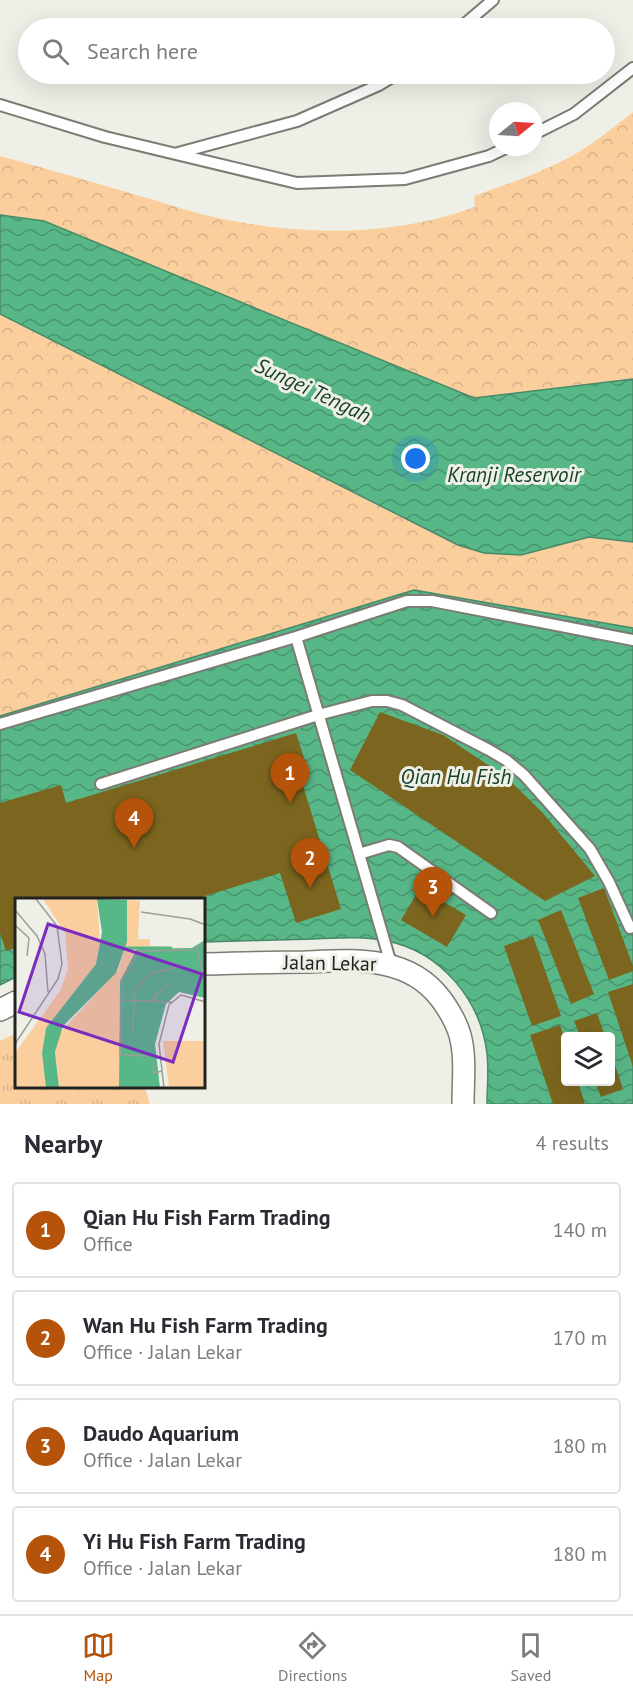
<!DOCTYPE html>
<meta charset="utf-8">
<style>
body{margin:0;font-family:"PT Sans",sans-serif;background:#f2f2f3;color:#2b2b33}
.controls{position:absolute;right:18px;bottom:18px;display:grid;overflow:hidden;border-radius:6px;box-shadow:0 6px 24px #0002}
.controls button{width:54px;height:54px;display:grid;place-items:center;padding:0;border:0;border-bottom:2px solid #e1e1e2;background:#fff;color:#2b2b33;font:30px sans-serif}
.compass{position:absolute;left:489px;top:102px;width:54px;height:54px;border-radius:50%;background:#fff;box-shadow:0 6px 24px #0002;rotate:72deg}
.you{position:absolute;left:416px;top:459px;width:21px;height:21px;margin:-15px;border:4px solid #fff;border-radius:50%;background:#1a73e8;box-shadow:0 0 0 9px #1a73e833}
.badge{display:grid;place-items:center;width:39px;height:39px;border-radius:50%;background:#b45309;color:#fff;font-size:20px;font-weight:700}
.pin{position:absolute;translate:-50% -50px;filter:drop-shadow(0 2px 3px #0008)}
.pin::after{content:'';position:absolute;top:32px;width:21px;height:18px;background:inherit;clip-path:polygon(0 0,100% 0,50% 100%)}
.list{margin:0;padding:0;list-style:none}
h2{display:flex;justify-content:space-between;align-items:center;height:78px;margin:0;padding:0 24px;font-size:26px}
h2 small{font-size:20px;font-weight:400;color:#7c7c81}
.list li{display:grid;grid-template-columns:39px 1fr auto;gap:18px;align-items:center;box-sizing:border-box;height:96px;margin:0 12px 12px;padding:0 12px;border:2px solid #e1e1e2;border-radius:6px}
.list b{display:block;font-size:22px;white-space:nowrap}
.list p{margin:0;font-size:20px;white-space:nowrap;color:#7c7c81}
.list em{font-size:20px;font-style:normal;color:#7c7c81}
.icon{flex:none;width:33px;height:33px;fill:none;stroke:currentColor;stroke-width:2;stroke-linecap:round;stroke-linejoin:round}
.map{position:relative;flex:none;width:633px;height:1104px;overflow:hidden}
.search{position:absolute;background:#fff;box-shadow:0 6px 24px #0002;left:18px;right:18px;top:18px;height:66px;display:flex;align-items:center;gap:15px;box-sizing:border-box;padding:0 21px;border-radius:33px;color:#7c7c81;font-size:22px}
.sheet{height:510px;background:#fff}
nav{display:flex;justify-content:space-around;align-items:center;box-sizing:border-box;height:84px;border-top:2px solid #e1e1e2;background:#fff;font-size:16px;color:#7c7c81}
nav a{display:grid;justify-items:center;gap:3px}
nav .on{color:#b45309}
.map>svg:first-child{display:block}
.grass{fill:url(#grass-tufts)}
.forest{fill:url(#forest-crowns)}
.water{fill:url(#water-waves);stroke:#488a68;stroke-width:1.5;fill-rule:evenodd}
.building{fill:#7c661f}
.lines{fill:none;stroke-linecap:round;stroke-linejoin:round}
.service-casing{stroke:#7b7c74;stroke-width:14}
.minor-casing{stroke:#7b7c74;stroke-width:24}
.service{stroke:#fff;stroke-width:10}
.minor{stroke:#fff;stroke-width:21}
.labels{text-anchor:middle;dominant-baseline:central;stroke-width:6;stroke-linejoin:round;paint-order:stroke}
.street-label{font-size:20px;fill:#22221f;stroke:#eef0e7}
.water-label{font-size:21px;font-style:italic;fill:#17402c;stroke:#eef0e7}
.inset-river{fill:none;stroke:#58b787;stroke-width:3}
.inset-road{fill:none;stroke:#9c9e97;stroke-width:1.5}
.view{fill:#7b2cbf;fill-opacity:0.15;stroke:#7b2cbf;stroke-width:3}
.inset-edge{fill:none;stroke:#22221f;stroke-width:3}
</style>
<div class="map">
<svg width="633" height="1104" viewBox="0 0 633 1104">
<defs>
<pattern id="grass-tufts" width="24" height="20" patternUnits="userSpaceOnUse" patternTransform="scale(1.5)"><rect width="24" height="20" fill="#fbce9d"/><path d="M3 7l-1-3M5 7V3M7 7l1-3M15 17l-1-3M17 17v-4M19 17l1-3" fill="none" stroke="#d7b187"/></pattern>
<pattern id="forest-crowns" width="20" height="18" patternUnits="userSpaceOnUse" patternTransform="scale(1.5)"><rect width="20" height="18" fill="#fbce9d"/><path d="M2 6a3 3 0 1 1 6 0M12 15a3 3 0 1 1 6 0" fill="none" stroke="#d7b187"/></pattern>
<pattern id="water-waves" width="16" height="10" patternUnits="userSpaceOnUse" patternTransform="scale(1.5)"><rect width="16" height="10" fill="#58b787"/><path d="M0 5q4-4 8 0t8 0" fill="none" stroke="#48946e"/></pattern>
</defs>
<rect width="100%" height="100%" fill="#eef0e7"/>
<path class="grass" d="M16,1033v55h129l5,16h-150v-63z"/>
<path class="forest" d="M633,112v267l-159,19 -430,-177 -44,-6v-59c47,13 94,26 140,40 29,8 59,19 88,24 83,16 168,16 247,-13l-1,-11c30,-11 61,-21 90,-36 25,-12 47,-31 69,-48z
M0,314l458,231 27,8 36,2 68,-18 44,5v86l-219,-38 -414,126z"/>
<path class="water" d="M0,215l44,6 430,177 159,-19v163l-44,-5 -68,18 -37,-2 -26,-8 -458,-231z
M414,590l219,38v476h-146c0,-16 2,-34 0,-50 -6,-54 -46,-102 -100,-113 -24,-5 -49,-3 -73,-2 -37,1 -73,2 -110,3v-42h-188v77l-16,8v-269zM566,1036h44v46h-44z"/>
<path class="building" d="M380,712l63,23 63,42 36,35 53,64 -50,25 -195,-131z
M296,733l13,41 -9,2 41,133 -45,14 -16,-50 -88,27h-176v48l-10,3 -6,-18v-130l61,-18 5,18z
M420,888l46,27 -19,32 -46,-27z
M604,888l29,78v5l-24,9 -31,-82z
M561,910l33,84 -23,10 -33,-84z
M533,936l28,80 -29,10 -28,-80z
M633,984v83l-25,-75z
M597,1013l8,23h-25l-6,-15z
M560,1025l6,18v39h12l7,22h-32l-23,-69z
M611,1053l12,36 -22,8 -6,-15h15z"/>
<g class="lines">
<defs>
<path id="service" d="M460,28l33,-28
M0,105l105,32 192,46 108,-4 84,-23 19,-9
M534,134l40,-20 59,-46
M178,153l119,-32 82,-36 18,-11
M296,637l95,327
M0,724l296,-87 111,-36h25l201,39
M101,784l217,-69 54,-14h15l15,4 87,45 17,10 18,15 66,74 19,33 21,46
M359,854l30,-9 9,2 93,66"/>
<path id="minor" d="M204,964c34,-1 68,-2 101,-2 49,-2 103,-7 136,37 8,11 15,22 19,36 6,22 3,47 3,69
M0,1010l16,-8"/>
</defs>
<use href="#service" class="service-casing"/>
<use href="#minor" class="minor-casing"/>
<use href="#service" class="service"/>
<use href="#minor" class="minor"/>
</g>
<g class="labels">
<g class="street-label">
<text transform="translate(330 963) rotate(1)">Jalan Lekar</text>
</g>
<g class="water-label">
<text transform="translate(313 390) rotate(25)">Sungei Tengah</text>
<text x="514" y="474">Kranji Reservoir</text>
<text x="456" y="776">Qian Hu Fish</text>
</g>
</g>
<g transform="translate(15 898)">
<rect width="190" height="190" fill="#eef0e7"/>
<path d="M148,143h42v47h-36z" fill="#fbce9d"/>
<path d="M28,1h54l3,42 -4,23 -50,64 -4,25 4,35h-31v-35l45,-62 8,-22 -3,-36zM112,2l13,1 -2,38h12v7l42,2 -54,-1 -18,34 -1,107h-60l-4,-36 4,-18 59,-64 9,-28z" fill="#fbce9d"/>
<path d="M82,1l30,1v42l-11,31 -53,53 -8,26 4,36h-13l-4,-35 4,-25 50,-64 6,-32zM190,42v58l-26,-6 -13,12 -11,40 5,44h-41l1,-107 17,-32 55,-1z" fill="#58b787"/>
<path class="inset-river" d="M107,50h50"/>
<path class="inset-road" d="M0,12l22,26 8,18 3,38M126,14l49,7 16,6M0,27l14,13M182,51l9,39M12,58l2,-18M106,102l50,2M139,103l1,-6 14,-10M118,136l1,-44 17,-16 26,-7M0,146l43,-65 4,-15 -5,-38 -21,-27M132,158l-27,-1 2,-76 17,-28 55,-1 12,-8M138,164l1,11 8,-2M149,190l-5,-44 10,-39 12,-10 25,7"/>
<path class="view" d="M33,26l154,50 -29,88 -154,-50z"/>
<rect width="190" height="190" class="inset-edge"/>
</g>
</svg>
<div class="controls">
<button><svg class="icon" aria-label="layers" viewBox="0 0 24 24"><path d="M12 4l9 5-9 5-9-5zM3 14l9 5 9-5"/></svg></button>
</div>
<svg class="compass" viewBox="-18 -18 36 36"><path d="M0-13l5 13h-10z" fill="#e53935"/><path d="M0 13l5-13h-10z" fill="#7c7c81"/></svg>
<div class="you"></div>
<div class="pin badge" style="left:290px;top:803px">1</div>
<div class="pin badge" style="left:310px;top:888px">2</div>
<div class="pin badge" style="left:433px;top:917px">3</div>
<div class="pin badge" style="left:134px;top:848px">4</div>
<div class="search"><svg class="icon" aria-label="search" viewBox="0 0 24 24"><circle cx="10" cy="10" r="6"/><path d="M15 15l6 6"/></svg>Search here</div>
</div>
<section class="sheet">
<h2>Nearby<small>4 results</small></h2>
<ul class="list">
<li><span class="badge">1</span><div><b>Qian Hu Fish Farm Trading</b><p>Office</p></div><em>140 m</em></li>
<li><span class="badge">2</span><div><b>Wan Hu Fish Farm Trading</b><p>Office · Jalan Lekar</p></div><em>170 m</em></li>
<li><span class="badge">3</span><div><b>Daudo Aquarium</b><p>Office · Jalan Lekar</p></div><em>180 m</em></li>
<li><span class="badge">4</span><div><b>Yi Hu Fish Farm Trading</b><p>Office · Jalan Lekar</p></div><em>180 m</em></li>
</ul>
</section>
<nav>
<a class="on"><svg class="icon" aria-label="map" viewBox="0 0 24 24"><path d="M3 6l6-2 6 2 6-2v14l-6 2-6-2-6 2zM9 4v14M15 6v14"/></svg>Map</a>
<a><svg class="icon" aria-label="directions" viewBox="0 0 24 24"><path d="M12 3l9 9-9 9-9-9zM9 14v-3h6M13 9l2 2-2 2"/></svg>Directions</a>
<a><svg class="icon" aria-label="saved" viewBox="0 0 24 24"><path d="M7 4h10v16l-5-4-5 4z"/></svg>Saved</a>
</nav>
